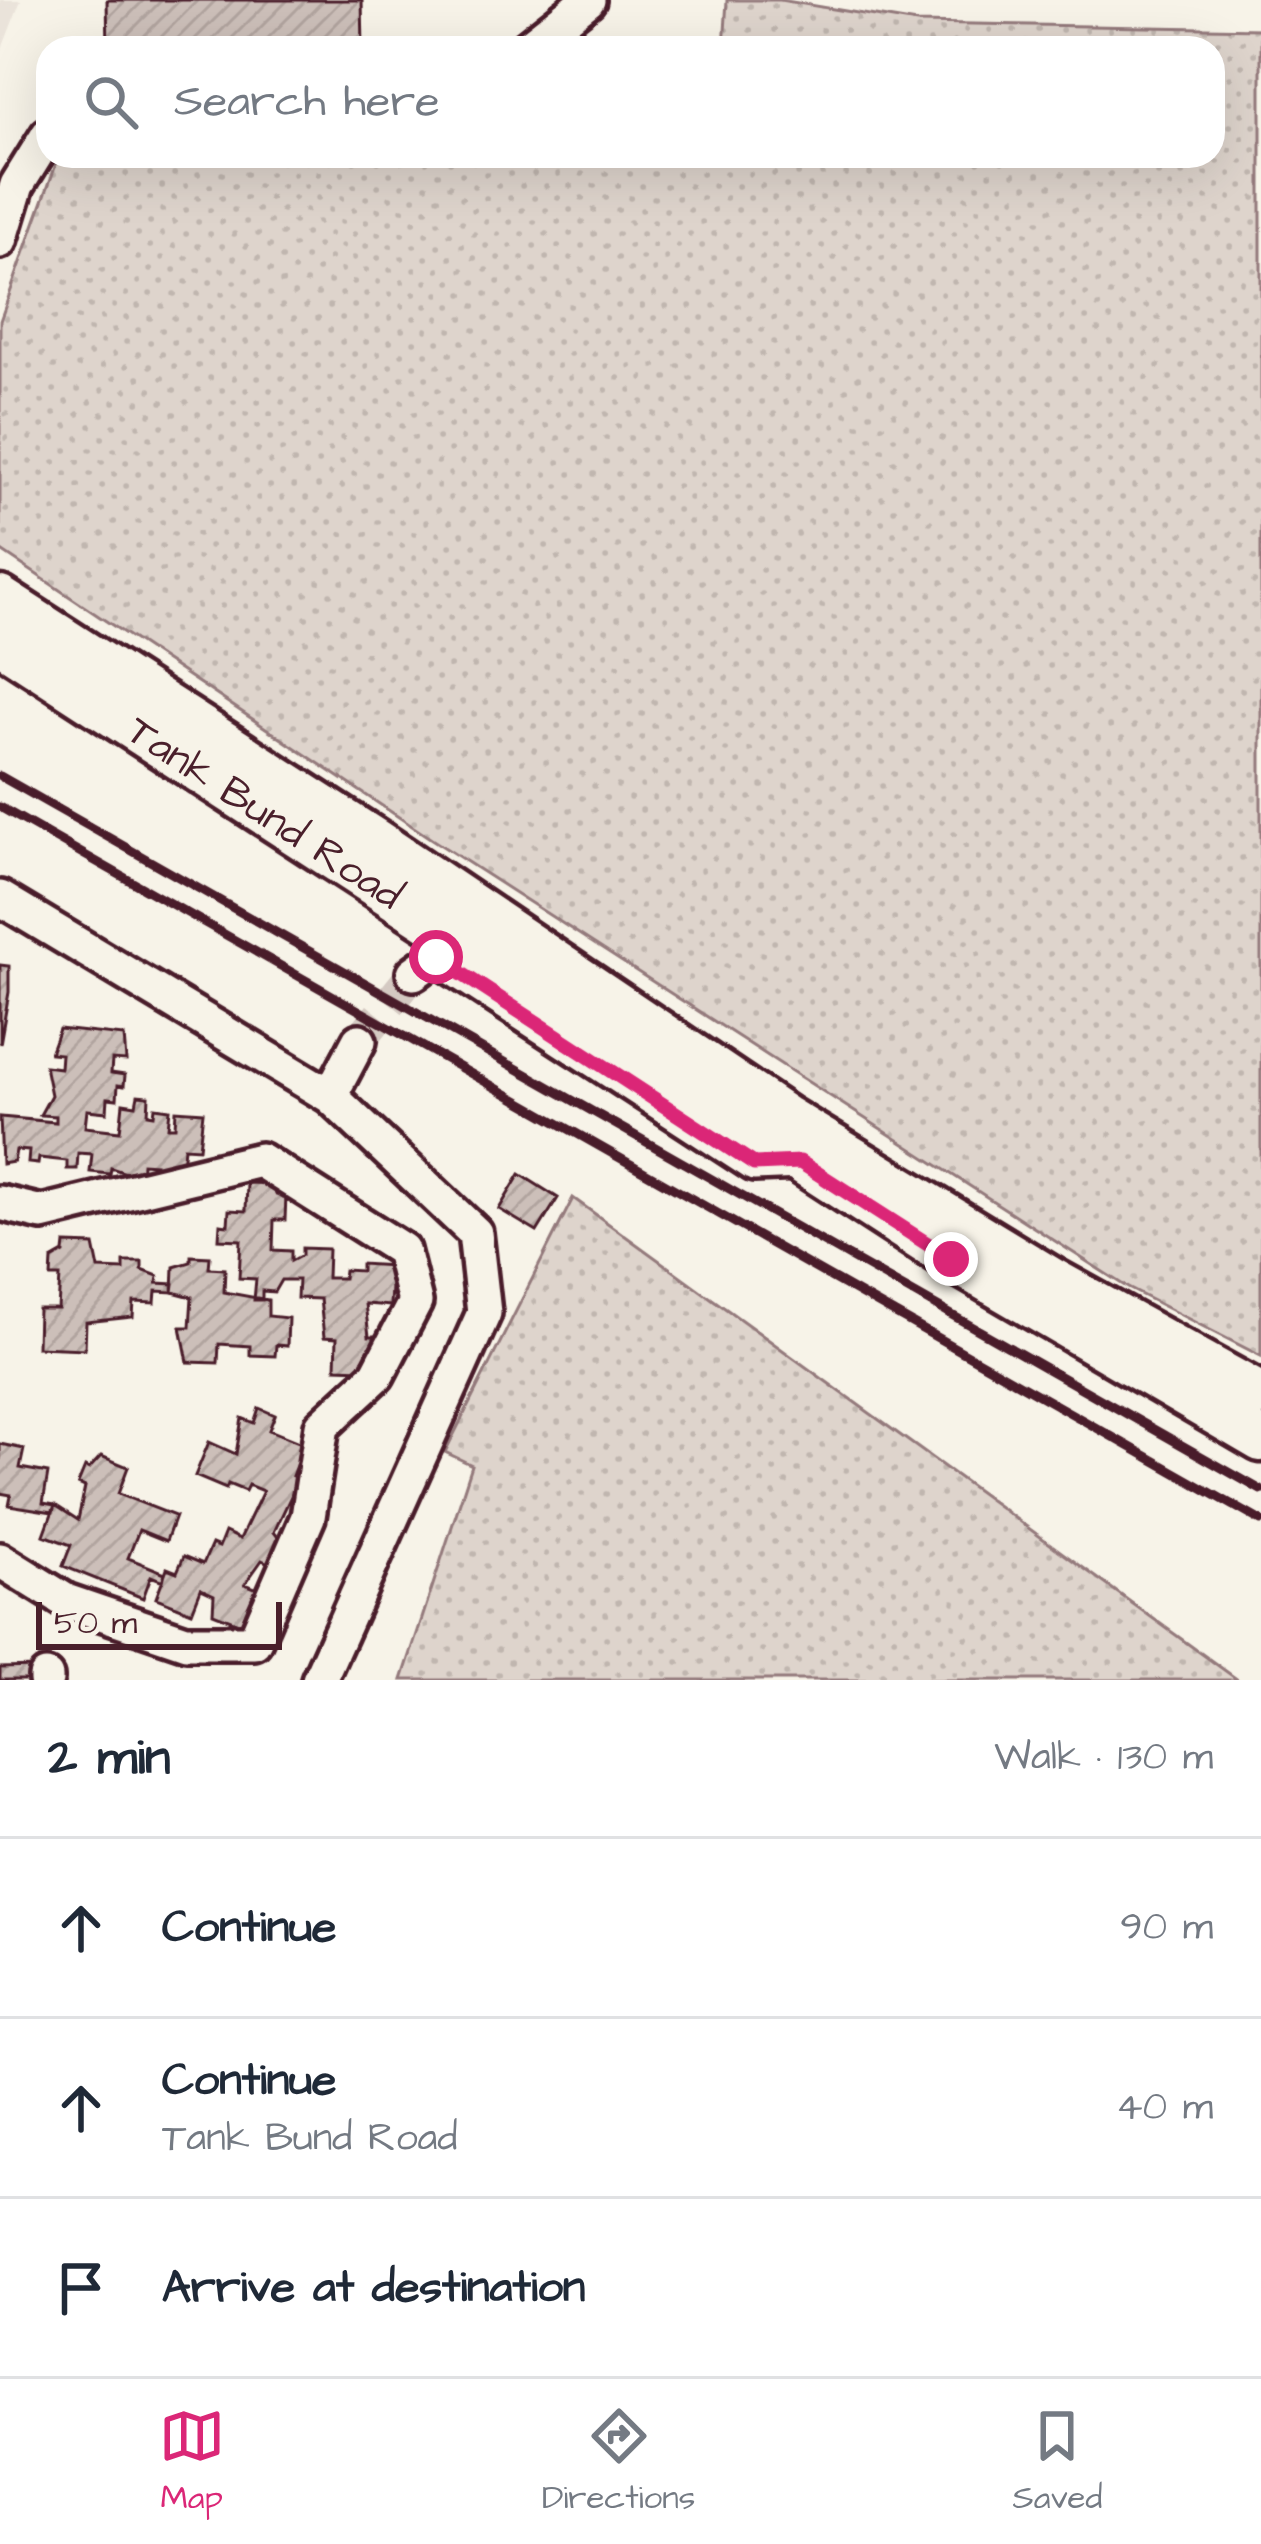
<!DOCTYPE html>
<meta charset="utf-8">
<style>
body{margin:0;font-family:"Architects Daughter",sans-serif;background:#f6f6f7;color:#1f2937}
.scale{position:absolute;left:36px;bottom:30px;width:246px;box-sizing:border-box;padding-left:12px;border:6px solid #4a1f2b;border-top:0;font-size:33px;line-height:42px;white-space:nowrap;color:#4a1f2b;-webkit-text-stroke:9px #f7f3e8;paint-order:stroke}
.stop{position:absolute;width:36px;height:36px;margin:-27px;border:9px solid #db2777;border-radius:50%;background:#fff}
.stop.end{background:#db2777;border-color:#fff;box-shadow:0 3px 12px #0008}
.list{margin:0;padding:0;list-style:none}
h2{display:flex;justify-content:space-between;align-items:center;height:156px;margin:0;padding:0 48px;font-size:51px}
h2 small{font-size:39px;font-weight:400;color:#747a83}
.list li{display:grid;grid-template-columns:78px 1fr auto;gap:36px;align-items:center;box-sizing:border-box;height:180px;padding:0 48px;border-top:3px solid #e0e1e3}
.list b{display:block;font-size:45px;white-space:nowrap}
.list p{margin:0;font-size:39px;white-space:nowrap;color:#747a83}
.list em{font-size:39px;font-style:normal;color:#747a83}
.icon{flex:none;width:66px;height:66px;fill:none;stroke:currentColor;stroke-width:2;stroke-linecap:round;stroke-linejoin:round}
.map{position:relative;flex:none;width:1261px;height:1680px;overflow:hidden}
.search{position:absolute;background:#fff;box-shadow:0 12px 48px #0002;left:36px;right:36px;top:36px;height:132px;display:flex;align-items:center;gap:30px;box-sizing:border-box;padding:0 42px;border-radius:36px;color:#747a83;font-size:45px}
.sheet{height:696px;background:#fff}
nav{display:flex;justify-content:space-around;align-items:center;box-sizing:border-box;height:168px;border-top:3px solid #e0e1e3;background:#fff;font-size:33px;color:#747a83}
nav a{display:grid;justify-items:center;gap:6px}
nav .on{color:#db2777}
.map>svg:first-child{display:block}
.built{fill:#eae3da}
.grass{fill:url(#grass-dots);stroke:#947a7c;stroke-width:3}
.building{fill:url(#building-hatch);stroke:#4a1f2b;stroke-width:3}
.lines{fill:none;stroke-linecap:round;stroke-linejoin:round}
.minor-tunnel{stroke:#d4c9c2;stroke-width:33;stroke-dasharray:33 16;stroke-linecap:butt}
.minor-casing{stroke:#4a1f2b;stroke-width:42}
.major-casing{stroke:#4a1f2b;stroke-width:51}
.minor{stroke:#f7f3e8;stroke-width:33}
.major{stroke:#f7f3e8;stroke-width:42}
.rail{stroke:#4a1f2b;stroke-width:9}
.route{stroke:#db2777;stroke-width:15}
.labels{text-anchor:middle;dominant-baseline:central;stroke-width:10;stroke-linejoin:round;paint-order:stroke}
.street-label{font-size:42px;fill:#4a1f2b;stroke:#f7f3e8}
</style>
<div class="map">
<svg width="1261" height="1680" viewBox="0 0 1261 1680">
<defs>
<pattern id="grass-dots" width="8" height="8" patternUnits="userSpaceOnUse" patternTransform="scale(3)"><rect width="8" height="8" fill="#ded4cc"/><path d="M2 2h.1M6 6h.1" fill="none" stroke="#c0b6af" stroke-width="1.8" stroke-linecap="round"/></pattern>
<pattern id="building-hatch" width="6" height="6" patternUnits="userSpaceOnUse" patternTransform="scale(3)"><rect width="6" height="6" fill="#ccbfb9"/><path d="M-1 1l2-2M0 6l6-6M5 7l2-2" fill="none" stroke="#b1a49f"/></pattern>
</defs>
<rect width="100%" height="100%" fill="#f7f3e8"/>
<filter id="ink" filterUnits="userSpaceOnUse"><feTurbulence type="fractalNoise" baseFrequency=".00833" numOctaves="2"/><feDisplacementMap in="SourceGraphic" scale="24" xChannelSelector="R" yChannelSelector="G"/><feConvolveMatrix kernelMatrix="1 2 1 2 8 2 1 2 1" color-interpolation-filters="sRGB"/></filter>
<g filter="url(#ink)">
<path class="built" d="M0,0h21l-21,54z"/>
<path class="grass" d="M727,0h53l137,23 344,6v1327l-133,-68 -695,-448 -433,-290v-229l59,-165h1154v-108h-489z
M573,1198l665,482h-836l70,-215 -27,-13z"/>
<path class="building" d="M107,0h255l1,48h-255z
M0,965l9,1v26l-9,52z
M59,1029l65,7 2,25 -14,-1 -1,13 14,2 -1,11 -6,-1 -1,14 -9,-1 -1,14 -20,-2 -2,17 35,4 3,-28 13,2 2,-10 11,1 -1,18 6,1 1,-8 15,2 -2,18h7l1,-17 27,2 -4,36 -15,-1 -3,28 -27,3 1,-14 -13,-1 -1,15 -30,-10 -1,6 -20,-2 2,-18 -14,-1 -1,16h-10v-8l-28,-3 -1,6 -10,-1 1,-12 -13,-1 -2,12 -12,2 -2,-47 56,5v-6l-16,-1 11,-20 -6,-29 15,2 1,-14 -11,-1z
M520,1174l38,24 -21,34 -38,-23z
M247,1183l30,1 -1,10 10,1 -1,25h-11l-1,30 18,1v10l11,-6v-7l26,1 -1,29h16l1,-8 17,1v-7l31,2 -2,40 -25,-2 4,32h9l-1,18 -14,6v9l-27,-1 1,-30 -13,-1 -4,-38 -23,-1 1,-18h-17l-7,12 -12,-1v9h-8l2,-21 -17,-1 2,-38 -22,-1 1,-15 8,1 1,-15 17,1z
M65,1244l29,1 5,24 25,1v-8h18v8l16,6 -1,7 17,1 -1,8 -17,-1 -1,12 -21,-1 -1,15 -47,5 -1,27 -48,-2 1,-38h20l2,-32h-9l1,-17 12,-7z
M191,1256l19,1 -1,11 16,1 -1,23 44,8v16l20,2 -1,28 -11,-1 -1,11 -25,-1v-9l-31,-2 -1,19 -30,-1 -7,-35h9l2,-30 -19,-5 1,-25 17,-5z
M259,1408l16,7 -6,15 35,14 -12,32 7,3 -25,53 7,9 -10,23 -9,-4 -17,24 25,10 -20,29 -9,1 -28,-11 1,-18 -13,-6 -9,23 -36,-14 11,-30 10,4 7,-16 19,8 9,-20 7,3 6,-15 15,7 23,-48 -15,-6 -3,6 -17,-7 -2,5 -31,-13 14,-34 27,12 6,-36 12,5z
M0,1444l24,5 -4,19 28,5 -5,30 12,2 -2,7 -44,-7 2,-10 -11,-2z
M101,1456l27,11 -10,27 57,22 -9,25 -27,-11 -11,28 37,15 -2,8 -12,-5 -8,22 -80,-32 8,-21 -27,-10 11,-30 23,15 7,-33 -7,-3 7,-17 4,2z
M37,1667v13h-37v-12z"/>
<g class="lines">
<path class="minor-tunnel" d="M359,1041l55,-68"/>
<defs>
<path id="minor" d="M527,48l61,-48
M0,241l17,-56 31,-50
M0,898l330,198
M414,973l22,-16 318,207 46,-2
M0,1203l42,10 218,-53 142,90 13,52 -38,73 -55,51 -14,91 -54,125h-68l-120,-41 -66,-41
M46,1677v3
M319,1680l165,-367 -9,-80 -145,-137 29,-55"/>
<g id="major">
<path d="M0,598l376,243 409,276 268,163 208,115"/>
<path id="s1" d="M0,642l951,617 310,181"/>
</g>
</defs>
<use href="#minor" class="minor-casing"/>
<use href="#major" class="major-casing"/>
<use href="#minor" class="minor"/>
<use href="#major" class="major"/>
<path class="rail" d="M0,776l1261,714
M0,807l1261,714"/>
</g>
</g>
<g class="lines" filter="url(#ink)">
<path class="route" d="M436,957l318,207 46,-2 151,97"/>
</g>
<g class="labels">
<g class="street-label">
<text stroke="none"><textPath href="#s1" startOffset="315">Tank Bund Road</textPath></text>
</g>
</g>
</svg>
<div class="scale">50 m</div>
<div class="stop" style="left:436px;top:957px"></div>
<div class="stop end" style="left:951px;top:1259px"></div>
<div class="search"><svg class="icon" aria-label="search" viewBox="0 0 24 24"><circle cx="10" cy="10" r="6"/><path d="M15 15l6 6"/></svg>Search here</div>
</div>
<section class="sheet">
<h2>2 min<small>Walk · 130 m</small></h2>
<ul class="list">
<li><svg class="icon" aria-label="ahead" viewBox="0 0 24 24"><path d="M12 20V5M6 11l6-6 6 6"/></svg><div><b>Continue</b></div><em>90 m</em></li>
<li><svg class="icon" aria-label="ahead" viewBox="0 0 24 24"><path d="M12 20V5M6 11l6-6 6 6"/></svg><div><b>Continue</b><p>Tank Bund Road</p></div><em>40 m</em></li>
<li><svg class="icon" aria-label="arrive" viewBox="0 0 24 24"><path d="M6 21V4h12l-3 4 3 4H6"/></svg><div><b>Arrive at destination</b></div></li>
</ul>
</section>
<nav>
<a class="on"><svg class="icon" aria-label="map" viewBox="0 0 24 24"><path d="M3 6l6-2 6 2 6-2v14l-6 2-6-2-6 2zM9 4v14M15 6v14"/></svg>Map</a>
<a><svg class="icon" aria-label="directions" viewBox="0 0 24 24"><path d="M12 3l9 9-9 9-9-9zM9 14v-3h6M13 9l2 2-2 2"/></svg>Directions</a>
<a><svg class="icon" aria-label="saved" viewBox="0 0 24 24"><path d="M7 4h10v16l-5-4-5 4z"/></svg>Saved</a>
</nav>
